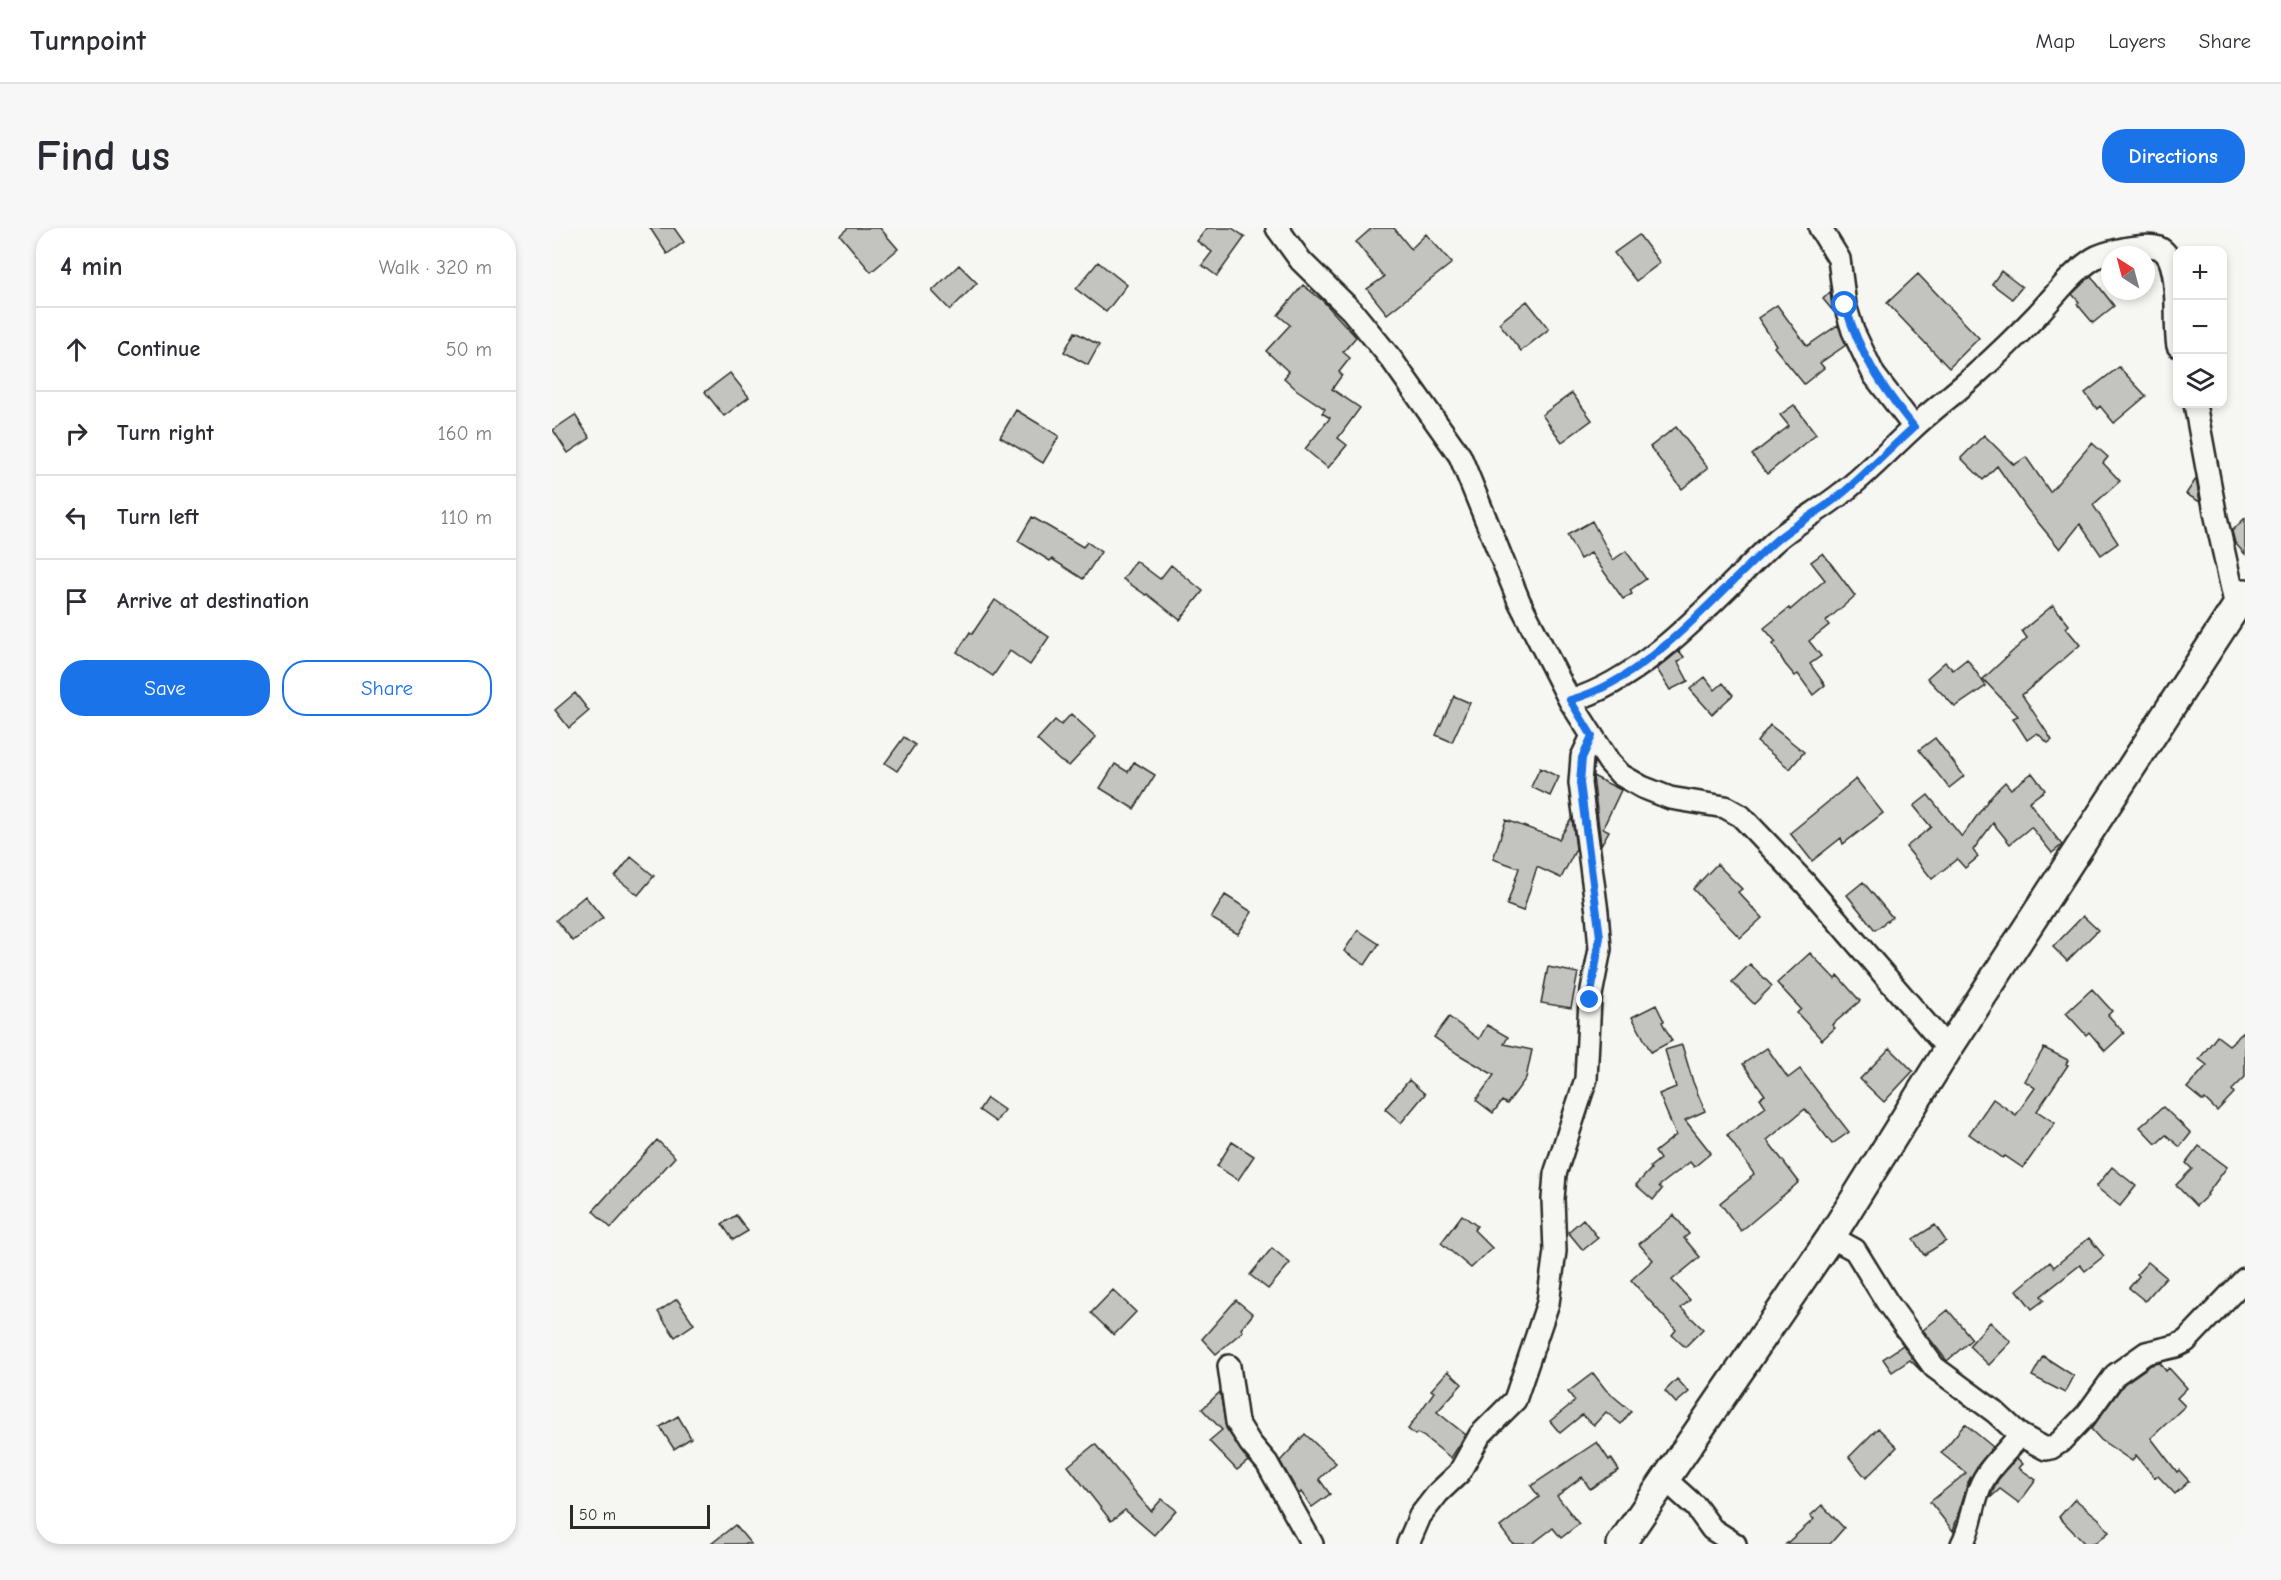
<!DOCTYPE html>
<meta charset="utf-8">
<style>
body{margin:0;font-family:"Comic Neue",sans-serif;background:#f7f7f7;color:#2b2b33}
.controls{position:absolute;right:18px;top:18px;display:grid;overflow:hidden;border-radius:12px;box-shadow:0 3px 9px #0003}
.controls button{width:54px;height:54px;display:grid;place-items:center;padding:0;border:0;border-bottom:2px solid #e1e1e2;background:#fff;color:#2b2b33;font:30px sans-serif}
.compass{position:absolute;left:1549px;top:18px;width:54px;height:54px;border-radius:50%;background:#fff;box-shadow:0 3px 9px #0003;rotate:324deg}
.scale{position:absolute;left:18px;bottom:15px;width:140px;box-sizing:border-box;padding-left:6px;border:3px solid #2b2b2b;border-top:0;font-size:16px;line-height:21px;white-space:nowrap;color:#2b2b2b;-webkit-text-stroke:4px #f6f6f2;paint-order:stroke}
.stop{position:absolute;width:18px;height:18px;margin:-14px;border:4px solid #1a73e8;border-radius:50%;background:#fff}
.stop.end{background:#1a73e8;border-color:#fff;box-shadow:0 2px 6px #0008}
.list{margin:0;padding:0;list-style:none}
h2{display:flex;justify-content:space-between;align-items:center;height:78px;margin:0;padding:0 24px;font-size:26px}
h2 small{font-size:20px;font-weight:400;color:#7c7c81}
.list li{display:grid;grid-template-columns:39px 1fr auto;gap:18px;align-items:center;box-sizing:border-box;height:84px;padding:0 24px;border-top:2px solid #e1e1e2}
.list b{display:block;font-size:22px;white-space:nowrap}
.list em{font-size:20px;font-style:normal;color:#7c7c81}
.actions{display:flex;gap:12px;padding:18px 24px}
.actions a{flex:1;padding:14px 0;border:2px solid #1a73e8;border-radius:24px;text-align:center;font-size:21px;color:#1a73e8}
.actions .main{background:#1a73e8;color:#fff}
.icon{flex:none;width:33px;height:33px;fill:none;stroke:currentColor;stroke-width:2;stroke-linecap:round;stroke-linejoin:round}
.map{position:relative;flex:none;width:1693px;height:1316px;overflow:hidden;border-radius:24px}
header{display:flex;align-items:center;gap:36px;box-sizing:border-box;height:84px;padding:0 30px;background:#fff;border-bottom:2px solid #e1e1e2}
header strong{font-size:28px}
nav{display:flex;gap:33px;margin-inline-start:auto;font-size:21px}
.intro{display:flex;align-items:center;justify-content:space-between;box-sizing:border-box;height:144px;padding:0 36px}
h1{margin:0;font-size:42px}
.button{padding:15px 27px;border-radius:24px;background:#1a73e8;color:#fff;font-size:21px;font-weight:700}
main{display:flex;gap:36px;padding:0 36px}
aside{flex:1;background:#fff;border-radius:24px;box-shadow:0 3px 9px #0003}
.map>svg:first-child{display:block}
.building{fill:#c3c3c0;stroke:#2b2b2b;stroke-width:1.5}
.lines{fill:none;stroke-linecap:round;stroke-linejoin:round}
.minor-casing{stroke:#2b2b2b;stroke-width:26}
.tertiary-casing{stroke:#2b2b2b;stroke-width:32}
.minor{stroke:#f6f6f2;stroke-width:21}
.tertiary{stroke:#f6f6f2;stroke-width:27}
.route{stroke:#1a73e8;stroke-width:8}
</style>
<header>
<strong>Turnpoint</strong>
<nav><a>Map</a><a>Layers</a><a>Share</a></nav>
</header>
<div class="intro"><h1>Find us</h1><a class="button">Directions</a></div>
<main>
<aside>
<h2>4 min<small>Walk · 320 m</small></h2>
<ul class="list">
<li><svg class="icon" aria-label="ahead" viewBox="0 0 24 24"><path d="M12 20V5M6 11l6-6 6 6"/></svg><div><b>Continue</b></div><em>50 m</em></li>
<li><svg class="icon" aria-label="right" viewBox="0 0 24 24"><path d="M7 20v-9h11M14 6l5 5-5 5"/></svg><div><b>Turn right</b></div><em>160 m</em></li>
<li><svg class="icon" aria-label="left" viewBox="0 0 24 24"><path d="M17 20v-9H6M10 6l-5 5 5 5"/></svg><div><b>Turn left</b></div><em>110 m</em></li>
<li><svg class="icon" aria-label="arrive" viewBox="0 0 24 24"><path d="M6 21V4h12l-3 4 3 4H6"/></svg><div><b>Arrive at destination</b></div></li>
</ul>
<div class="actions"><a class="main">Save</a><a>Share</a></div>
</aside>
<div class="map">
<svg width="1693" height="1316" viewBox="0 0 1693 1316">
<rect width="100%" height="100%" fill="#f6f6f2"/>
<filter id="ink" filterUnits="userSpaceOnUse"><feTurbulence type="fractalNoise" baseFrequency=".0167" numOctaves="2"/><feDisplacementMap in="SourceGraphic" scale="12" xChannelSelector="R" yChannelSelector="G"/><feConvolveMatrix kernelMatrix="1 2 1 2 8 2 1 2 1" color-interpolation-filters="sRGB"/></filter>
<g filter="url(#ink)">
<path class="building" d="M98,0h24l10,14 -17,12z
M296,0h32l18,21 -27,23 -31,-37z
M655,0h25l13,9 -28,39 -15,-11 10,-13 -15,-11z
M820,0h22l17,21 15,-15 26,29 -65,51 -20,-25 17,-12 -28,-35z
M1087,7l21,28 -24,18 -22,-28z
M546,34l29,23 -21,27 -30,-23z
M407,37l18,18 -27,27 -18,-19z
M1449,43l21,16 -10,12 -20,-15z
M1366,46l61,64 -30,30 -62,-65z
M1539,48l23,30 -21,17 -16,-19 2,-2 -7,-8z
M751,57l20,16 33,36 -13,15 7,6 -11,14 3,3 -10,14 28,19 -22,30 9,7 -19,23 -23,-19 25,-31 -8,-5 3,-4 -28,-19 -13,-12 5,-6 -23,-21 24,-26 -12,-10z
M1278,64l2,15 2,5 -11,-13z
M975,73l22,28 -28,22 -22,-28z
M1225,77l30,41 31,-21 8,20 -26,18 4,5 -20,16 -30,-37 2,-2 -18,-27z
M523,104l24,13 -11,20 -24,-13z
M1567,139l27,29 -32,27 -14,-17 -3,3 -12,-16z
M178,145l19,24 -25,19 -19,-24z
M1020,165l20,27 -30,22 -20,-27z
M1242,177l22,29 -49,40 -15,-19 37,-29 -9,-11z
M464,182l43,26 -16,27 -43,-26z
M23,187l15,23 -22,15 -15,-23z
M1124,199l32,41 -26,21 -32,-42z
M1432,207l30,30 12,-8 24,35 42,-49 16,14 -5,6 17,18 -27,24 25,38 -17,12 -21,-31 -20,25 -33,-40 -30,-43 -14,14 -22,-22z
M1644,251l4,23 -14,-8z
M480,289l51,30 4,-5 14,10 -18,27 -31,-20 -2,2 -32,-20z
M1693,290v36l-10,-11 -3,-12z
M1040,293l21,39 13,-9 20,28 -16,11 2,4 -9,5 -32,-46 -11,6 -13,-24z
M1271,325l32,43 -29,25 3,4 -20,16 12,15 -11,8 15,21 -12,10 -15,-21 -3,2 -10,-12 -12,-20 3,-2 -12,-14 25,-20 1,2 35,-30 -14,-18z
M584,333l24,18 11,-14 32,26 -23,29 -33,-26 -1,1 -23,-16z
M443,372l54,37 -19,28 -20,-14 -17,25 -36,-24 13,-20 2,2z
M1501,377l16,20 -3,3 14,17 -58,50 30,45 -4,3 -11,-10 -10,7 -14,-22 5,-2 -35,-37 44,-41 -5,-7z
M1127,423l5,6 -6,5 10,19 -18,9 -13,-21z
M1415,431l19,27 -31,21 -28,-29 18,-16 8,8z
M1153,449l10,13 8,-7 10,12 -21,19 -22,-25z
M23,465l14,18 -20,17 -14,-18z
M902,468l16,7 -18,39 -16,-7z
M519,486l25,23 -27,29 -9,-5 -23,-21 18,-20 6,5z
M1218,497l34,27 -14,17 -33,-27z
M352,509l11,8 -18,26 -12,-8z
M1383,510l29,38 -15,12 -30,-38z
M582,534l21,13 -21,34 -34,-21 15,-24 13,8z
M988,540l19,9 -9,19 -19,-9z
M1480,545l13,17 -16,12 33,43 -10,8 -21,-26 -21,17 -17,-21 -20,27 5,7 -13,11 -8,-9 -25,20 -26,-32 25,-20 -17,-21 14,-11 34,42 29,-41 14,-14 6,7z
M1041,548l28,14 -18,38 6,3 -8,14z
M1304,551l27,34 -40,31 -2,-6 -29,23 -22,-28z
M1020,590l4,31 -15,29 -24,-11 -14,44 -16,-6 12,-37 -26,-9 13,-39 53,19z
M79,629l23,19 -16,19 -23,-18z
M1165,636l25,25 -4,3 24,26 -22,20 -47,-49z
M1311,654l29,35 -17,13 -28,-35z
M673,667l27,17 -14,22 -27,-16z
M33,668l18,22 -30,23 -17,-21z
M1531,688l15,14 -31,31 -14,-14z
M806,702l21,14 -14,21 -21,-14z
M1258,725l25,26 3,-3 22,25 -28,24 3,3 -13,12 -25,-27 4,-4 -24,-26z
M1198,736l22,22 -18,18 -22,-22z
M996,739l30,6 -7,35 -30,-5z
M1540,761l20,22 -4,4 16,18 -19,18 -16,-19 -3,3 -20,-22z
M1104,777l8,16 -2,1 10,19 -21,11 -19,-35z
M897,789l30,22 8,-14 21,12 -4,7 28,6 -6,28 -19,26 -5,-3 -9,12 -17,-13 18,-25 -36,-21 -24,-17z
M1693,803v46l-13,13 2,3 -17,18 -12,-12 -2,2 -16,-13 20,-23 -8,-6 18,-23 12,9z
M1130,817l11,37 12,29 -20,9 26,33 -17,14 -4,-5 -31,24 3,3 -9,11 -17,-15 15,-16 -1,-2 10,-8 -5,-7 21,-17 -17,-41 17,-7 -11,-37z
M1215,820l21,30 12,-9 49,63 -17,12 -27,-35 -38,31 32,42 -58,49 -21,-28 31,-25 -1,-1 4,-3 -27,-39 39,-28 -6,-9 5,-3 -22,-31z
M1338,820l23,23 -29,31 -24,-23z
M1492,820l24,12 -2,4 2,1 -31,46 18,12 -32,45 -18,-12 -2,2 -34,-24 24,-35 23,16 19,-27 -10,-7z
M857,852l16,14 -24,29 -16,-14z
M435,870l17,12 -8,12 -17,-12z
M1611,879l28,26 -11,14 -14,-12 -10,9 -16,-17z
M105,912l18,17 -64,71 -18,-17z
M680,914l22,14 -16,24 -21,-14z
M1647,918l28,21 -20,27 1,1 -12,11 -20,-21 16,-16 -6,-6z
M1560,939l24,19 -16,20 -24,-19z
M184,987l12,16 -15,9 -11,-16z
M910,987l15,11 -3,4 18,18 -21,20 -30,-25z
M1122,987l15,19 -5,4 16,19 -28,23 18,20 -9,8 22,21 -18,18 -13,-12 4,-5 -45,-50 22,-20 -14,-16z
M1031,991l15,19 -15,12 -15,-18z
M1383,997l11,16 -22,14 -11,-16z
M1537,1010l15,18 -19,15 -5,-6 -39,31 3,4 -12,9 -15,-19 33,-28 4,5z
M720,1020l18,15 -22,26 -18,-14z
M1596,1034l18,15 -21,24 -16,-13 10,-12 -2,-2z
M561,1062l23,22 -22,23 -23,-22z
M125,1071l17,25 -19,13 -17,-25z
M684,1072l17,14 -12,15 2,2 -27,23 -14,-15z
M1396,1082l24,29 -25,22 -24,-31z
M1438,1094l21,20 -22,23 -20,-19z
M1351,1117l20,28 -13,-13 -18,12 -9,-13z
M1491,1128l31,20 -9,17 -33,-17z
M1608,1135l6,8 3,-3 18,20 -10,10 8,8 -34,32 26,34 2,-2 10,11 -14,13 -17,-18 -3,2 -19,-23 -4,6 -31,-21 -10,-11 33,-45 27,-19z
M896,1143l14,13 -25,28 29,23 -15,23 -28,-22 -6,-3 -2,2 -7,-6 26,-37 -3,-2z
M1041,1145l13,17 25,21 -10,13 -15,-12 -12,13 -12,-10 -22,18 -10,-12 25,-20 -7,-9z
M1125,1151l12,13 -13,11 -11,-12z
M668,1164l6,36 22,33 -11,9 -28,-29 13,-11 -20,-21z
M126,1188l13,22 -17,11 -14,-22z
M1413,1196l28,23 -15,18 -10,17 -15,49 -23,-29 36,-29 -25,-20z
M1326,1200l19,19 -31,31 -17,-21z
M753,1206l31,29 -17,16 11,15 -18,13 -11,-15 -2,2 -19,-33z
M1045,1214l12,18 2,-2 8,12 -29,19 -8,-12 -25,19 22,28 -18,14 -8,-10 -21,16h-19l-13,-17 39,-30 -8,-11z
M543,1216l56,67 11,-12 14,11 -22,25 -29,-25 -14,11 -43,-55z
M1465,1230l6,6 -4,4 17,12 -17,23 -19,-14 -10,9 8,-18z
M1523,1271l24,20 10,13 -15,12h-9l-26,-27z
M1270,1277l22,23 -14,16h-44l28,-25 -4,-3z
M183,1297l16,19h-40z"/>
<g class="lines">
<defs>
<path id="minor" d="M725,0l24,33 51,50 40,49 68,96 59,145 51,100 39,61 12,13 21,12 28,11 55,9 16,9 64,67 143,166
M1268,0l19,31 6,46 8,26 21,44 40,52
M1643,176l21,113 20,90
M1018,473c78,-23 145,-103 202,-157 21,-20 48,-33 70,-51 25,-19 47,-43 70,-64 20,-19 42,-35 62,-53 21,-19 42,-39 62,-60 19,-20 34,-42 57,-57 11,-7 54,-17 66,-11 24,11 14,75 19,98
M1279,1009l24,13 32,52 47,65 61,45 25,23 26,14 5,-1 9,-6 27,-28 28,-39 31,-22 30,-7 10,-5 59,-62
M677,1138l8,56 13,21 17,20 45,81
M1114,1252l30,27 16,22 23,15
M856,1316l12,-28 18,-23 21,-20 21,-38 35,-35 33,-97 7,-52 -2,-52 2,-25 31,-95 4,-79 10,-51 -3,-37 -17,-129 2,-26 10,-21
M1410,1316c10,-18 10,-38 18,-57 8,-20 27,-35 40,-52"/>
<path id="tertiary" d="M1069,1316l210,-307 117,-188 297,-456"/>
</defs>
<use href="#minor" class="minor-casing"/>
<use href="#tertiary" class="tertiary-casing"/>
<use href="#minor" class="minor"/>
<use href="#tertiary" class="tertiary"/>
</g>
</g>
<g class="lines" filter="url(#ink)">
<path class="route" d="M1038,772l10,-63 -20,-154 2,-25 10,-22 -22,-36c81,-22 143,-104 203,-157 22,-20 49,-32 71,-51 24,-21 46,-43 70,-65 -32,-40 -54,-72 -69,-122"/>
</g>
</svg>
<div class="controls">
<button>+</button>
<button>−</button>
<button><svg class="icon" aria-label="layers" viewBox="0 0 24 24"><path d="M12 4l9 5-9 5-9-5zM3 14l9 5 9-5"/></svg></button>
</div>
<svg class="compass" viewBox="-18 -18 36 36"><path d="M0-13l5 13h-10z" fill="#e53935"/><path d="M0 13l5-13h-10z" fill="#7c7c81"/></svg>
<div class="scale">50 m</div>
<div class="stop" style="left:1293px;top:77px"></div>
<div class="stop end" style="left:1038px;top:772px"></div>
</div>
</main>
